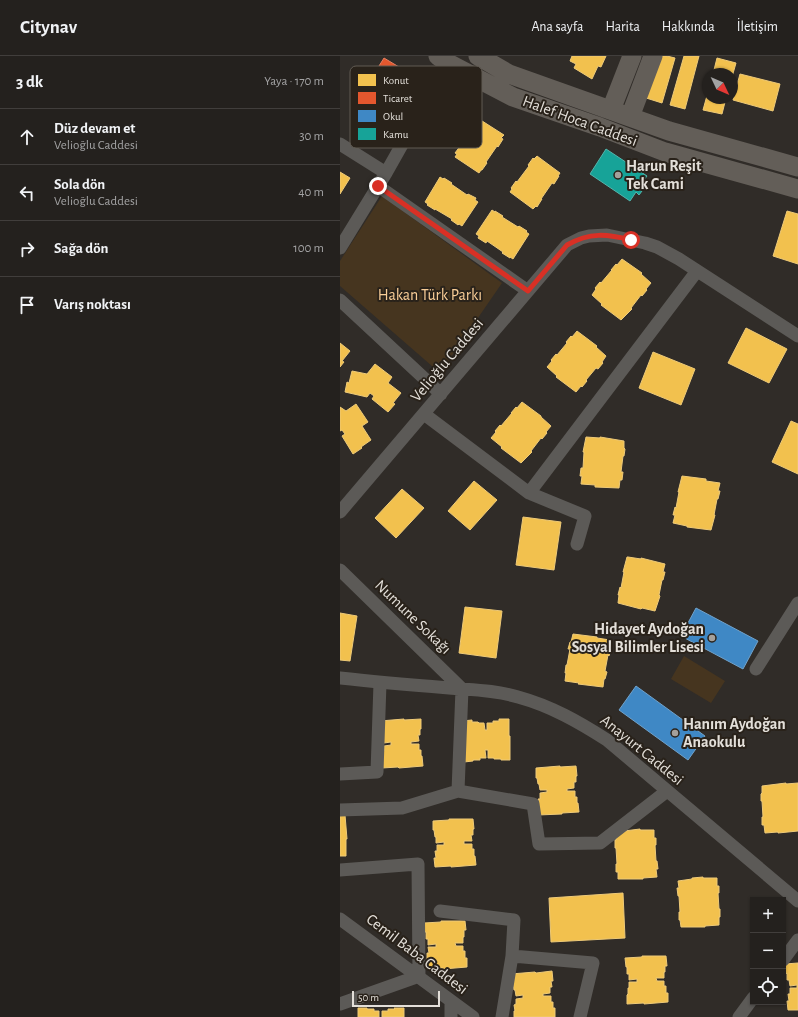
<!DOCTYPE html>
<html lang="tr">
<meta charset="utf-8">
<style>
body{margin:0;font-family:"Alegreya Sans",sans-serif;background:#2c2927;color:#f1f3f6}
.controls{position:absolute;right:12px;bottom:12px;display:grid;overflow:hidden;border-radius:0px;box-shadow:0 1px 3px #0004}
.controls button{width:36px;height:36px;display:grid;place-items:center;padding:0;border:0;border-bottom:1px solid #413e3c;background:#24211e;color:#f1f3f6;font:20px sans-serif}
.compass{position:absolute;left:362px;top:12px;width:36px;height:36px;border-radius:50%;background:#24211e;box-shadow:0 1px 3px #0004;rotate:134deg}
.scale{position:absolute;left:12px;bottom:10px;width:88px;box-sizing:border-box;padding-left:4px;border:2px solid #e3dfd9;border-top:0;font-size:11px;line-height:14px;white-space:nowrap;color:#e3dfd9;-webkit-text-stroke:3px #29221a;paint-order:stroke}
.stop{position:absolute;width:12px;height:12px;margin:-9px;border:3px solid #d93025;border-radius:50%;background:#fff}
.stop.end{background:#d93025;border-color:#fff;box-shadow:0 1px 4px #0008}
.list{margin:0;padding:0;list-style:none}
h2{display:flex;justify-content:space-between;align-items:center;height:52px;margin:0;padding:0 16px;font-size:17px}
h2 small{font-size:13px;font-weight:400;color:#a3a3a4}
.list li{display:grid;grid-template-columns:26px 1fr auto;gap:12px;align-items:center;box-sizing:border-box;height:56px;padding:0 16px;border-top:1px solid #413e3c}
.list b{display:block;font-size:15px;white-space:nowrap}
.list p{margin:0;font-size:13px;white-space:nowrap;color:#a3a3a4}
.list em{font-size:13px;font-style:normal;color:#a3a3a4}
.icon{flex:none;width:22px;height:22px;fill:none;stroke:currentColor;stroke-width:2;stroke-linecap:round;stroke-linejoin:round}
.map{position:relative;flex:none;width:458px;height:961px;overflow:hidden}
header{display:flex;align-items:center;gap:24px;box-sizing:border-box;height:56px;padding:0 20px;background:#24211e;border-bottom:1px solid #413e3c}
header strong{font-size:19px}
nav{display:flex;gap:22px;margin-inline-start:auto;font-size:14px}
main{display:flex}
aside{flex:1;background:#24211e}
.map>svg:first-child{display:block}
.green{fill:#46351f}
.homes{fill:#f2c14e;stroke:#eeca78}
.shops{fill:#e4572e;stroke:#e48061}
.schools{fill:#3f88c5;stroke:#70a2cb}
.public{fill:#17a398;stroke:#54b5ac}
.lines{fill:none;stroke-linecap:round;stroke-linejoin:round}
.street{stroke:#5c5a57;stroke-width:13}
.secondary{stroke:#635e58;stroke-width:19}
.route{stroke:#d93025;stroke-width:5}
.poi-dot{fill:#a4a09b;stroke:#29221a;stroke-width:1.5}
.labels{text-anchor:middle;dominant-baseline:central;stroke-width:4;stroke-linejoin:round;paint-order:stroke}
.street-label{font-size:16px;fill:#e3dfd9;stroke:#29221a}
.poi-label{font-size:16px;font-weight:bold;fill:#e3dfd9;stroke:#29221a;text-anchor:start}
.park-label{font-size:16px;fill:#f9cd97;stroke:#29221a}
.key{fill:#29221a;stroke:#615b53;stroke-width:1}
.key-label{font-size:11px;fill:#e3dfd9}
</style>
<header>
<strong>Citynav</strong>
<nav><a>Ana sayfa</a><a>Harita</a><a>Hakkında</a><a>İletişim</a></nav>
</header>
<main>
<aside>
<h2>3 dk<small>Yaya · 170 m</small></h2>
<ul class="list">
<li><svg class="icon" aria-label="ahead" viewBox="0 0 24 24"><path d="M12 20V5M6 11l6-6 6 6"/></svg><div><b>Düz devam et</b><p>Velioğlu Caddesi</p></div><em>30 m</em></li>
<li><svg class="icon" aria-label="left" viewBox="0 0 24 24"><path d="M17 20v-9H6M10 6l-5 5 5 5"/></svg><div><b>Sola dön</b><p>Velioğlu Caddesi</p></div><em>40 m</em></li>
<li><svg class="icon" aria-label="right" viewBox="0 0 24 24"><path d="M7 20v-9h11M14 6l5 5-5 5"/></svg><div><b>Sağa dön</b></div><em>100 m</em></li>
<li><svg class="icon" aria-label="arrive" viewBox="0 0 24 24"><path d="M6 21V4h12l-3 4 3 4H6"/></svg><div><b>Varış noktası</b></div></li>
</ul>
</aside>
<div class="map">
<svg width="458" height="961" viewBox="0 0 458 961">
<rect width="100%" height="100%" fill="#302c28"/>
<path class="green" d="M42,140l120,87 -62,90 -100,-87v-25z
M344,600l41,25 -14,22 -40,-24z"/>
<path class="homes" d="M232,0h34l-5,11 -3,-1 -6,13 -18,-11 2,-4 -6,-3z
M315,0h12l8,2 -13,45 -19,-6z
M344,0h15l-14,53 -15,-4z
M377,2l19,5 -4,14v-3h-19z
M400,18l40,10 -7,27 -40,-11z
M368,36v6h18l-4,16 -19,-4z
M139,63l25,16 -3,3 2,1 -5,8 -1,-1 -11,16 1,1 -5,7h-1l-2,3 -24,-16 2,-3 -2,-1 6,-8 1,1 10,-16 -1,-1 5,-7 1,1z
M197,100l23,17 -2,3h1l-5,8 -2,-1 -11,16h1l-5,8 -1,-1 -3,3 -23,-17 2,-3 -1,-1 5,-7 1,1 12,-16 -1,-1 5,-7 1,1z
M0,116l10,6 -10,16z
M100,121l3,2 1,-1 8,5 -1,1 16,11 1,-1 8,4 -1,2 3,2 -16,24 -3,-2 -1,1 -7,-5 1,-1 -17,-10v1l-8,-5 1,-1 -3,-2z
M152,154l3,2v-1l8,5 -1,1 16,10 1,-1 8,5 -1,1 3,2 -16,25 -3,-2v1l-8,-5 1,-1 -16,-11 -1,2 -8,-5 1,-2 -3,-2z
M447,155l11,3v50l-25,-8z
M282,203l20,14 -1,1 10,9 -5,6 1,1 -5,6 -1,-1 -10,13 1,1 -11,11 -20,-15 1,-1 -10,-9 4,-6 -1,-1 5,-6 1,1 11,-13h-1l5,-6 1,1z
M406,272l41,21 -18,34 -41,-20z
M237,275l20,15 -1,1 10,9 -4,6 1,1 -5,6 -2,-1 -10,12 1,1 -5,6 -1,-1 -5,6 -20,-15 1,-1 -10,-9 5,-6 -1,-1 5,-6 1,1 10,-12 -1,-1 5,-6 1,1z
M0,287l10,8 -8,10 2,1 -4,5z
M313,296l42,17 -14,36 -42,-17z
M35,308l17,13 -4,6 13,10 -8,10 2,1 -7,8 -16,-13 2,-3 -4,-3 -3,4 -22,-5 2,-10 2,1 3,-12 15,3z
M182,346l19,14v1l10,9 -5,6 1,1 -5,6 -1,-1 -10,13 1,1 -11,11 -20,-15 1,-1 -11,-9 5,-6 -1,-1 5,-6 1,1 11,-13h-1l5,-6 1,1z
M16,348l12,18 -6,4 9,14 -10,7 1,1 -9,6 -11,-18 3,-2 -3,-4 -2,1v-24l6,4z
M451,365l7,3v50l-26,-12z
M246,381l14,1v-1l24,4v7l1,1 -1,7h-1l-2,16h2l-1,8h-2l-1,8 -24,-1v-2l-14,-1 1,-8h-2l1,-8h2l1,-16h-1z
M342,420l24,3v2l14,2 -2,8h2l-2,8h-1l-3,16h1l-4,15 -24,-3v-1l-14,-3 2,-8h-2l2,-8 1,1 3,-16h-1z
M134,425l23,19 -27,30 -22,-19z
M62,433l22,19 -28,30 -21,-20z
M183,461l38,5 -7,48 -38,-5z
M287,501h1l13,2v-1l24,6 -2,8h2l-2,8h-1l-3,15 1,1 -5,15 -13,-3 -1,1 -23,-6 1,-8h-1l2,-8 1,1 3,-16h-1z
M125,551l37,4 -6,47 -37,-5z
M0,557l17,3 -7,45 -10,-1z
M233,578l24,3v1l13,2 -1,8h2l-2,8 -1,-1 -3,16 2,1 -2,7h-1l-1,8 -25,-3 1,-1 -14,-2 1,-8h-1l1,-8h1l3,-16h-2l2,-7h1z
M64,663v1l17,-1v10h-1v6h-2l1,6 -8,1v2h8v6h2v6h1l1,10 -24,2 -1,-1 -16,1 1,-16 1,-1v-5l7,-1v-3l-7,1 -4,-22z
M159,663h10v17h1v24h-9v-1h-7v-1h-6v-8h-3l1,8h-6v2h-7v1l-9,1 -2,-41 10,-1v2h6l1,1h5l1,7h2v-7h6v-2h6z
M220,710v1l16,-1 1,10h-1v6h-2v6l-7,1v2h8v6h2v6h1l1,9 -17,1v1l-24,1v-16h2v-6l7,-1v-2h-7l-1,-6h-1l-1,-6h-1v-10z
M446,727v1l12,-1v48l-20,2v-1l-13,1 -1,-8h-2v-8h1l-1,-16h-1v-7l1,-1v-7z
M0,759h5l2,24h-1v17h-6z
M109,763h24l1,10h-1v6h-2l1,6h-8v3h8v5h2v7h1l1,9 -25,2v-1l-16,1 -1,-9h2l-1,-7h2v-6h7v-3l-8,1v-6h-1l-1,-7h-1v-9l16,-1z
M300,773v1h14v8h2v7h-1l1,16h1l1,8h-2l1,8 -14,1v1h-25v-7h-2v-8h1l-1,-16h-1v-8h1v-8z
M363,821v1h14v8h2v7h-1l1,16h1v8h-1v8l-14,1v1h-24l-1,-7h-1v-8h1l-1,-16h-1l-1,-8h2l-1,-7 14,-2v-1z
M283,837l2,45 -74,4 -2,-44z
M101,865h24l1,9h-2v7h-1v6h-8l1,3h7v5h2v7h2v9l-24,2v-1l-17,1v-9h1v-7h2l-1,-6h8v-3l-8,1v-6h-2v-7h-2v-9l17,-1z
M302,900h24l1,10h-2v6h-1v6h-8l1,3h7v5h2v7h2v9l-24,2v-1l-17,1v-9l1,-1v-6h1v-6h8v-3l-8,1v-6h-2v-7h-1l-1,-9 17,-1z
M458,907v47h-10l-1,-9h2l-1,-7h2v-6h7v-3l-7,1 -1,-6h-2v-7l-1,1 -1,-10z
M212,915l1,10h-2l1,6h-2v6l-7,1v2h8v6h2v6h2v9h-41v-6h1l-1,-6 2,-1v-5l7,-1v-3l-7,1 -1,-6h-1l-3,-16 24,-2 1,1z
M18,952h9v1h7v2h5v6h-21z
M54,952h10v9h-22v-6h6v-2h7z"/>
<path class="shops" d="M44,2l15,9 -8,15 -17,-8z"/>
<path class="schools" d="M356,552l62,33 -15,28 -62,-33z
M296,630l69,50 -17,24 -69,-50z"/>
<path class="public" d="M266,93l41,27 -6,8 4,3 -6,8 -3,-3 -6,9 -40,-27z"/>
<g class="lines">
<path class="street" d="M0,88l46,29
M38,130l150,105
M0,192l46,-75 62,-110
M0,244l101,94
M84,358l105,79 56,23 -8,28
M189,437l168,-222
M0,456l227,-267 14,-7 8,-2 18,-1 38,8 12,4 22,12 119,77
M0,514l122,119 -4,102
M416,613l42,-66
M0,622c36,4 72,7 109,10 23,2 46,2 69,9 33,9 61,25 89,43l191,161
M0,718l37,-2 3,-89
M0,754l62,-2 56,-17 75,13 6,40 61,-1 67,-52
M0,814l78,-6 1,112 -79,28
M100,855l74,9 -2,36
M0,863l133,98
M443,904l15,-20
M111,961v-16
M162,961l10,-61 81,7 -13,54
M399,961l14,-19"/>
<path class="secondary" d="M98,0l10,7 65,34 87,30 65,25 133,37
M138,0l31,18 160,57 129,36
M271,54l21,-54
M290,61l23,-61"/>
</g>
<g class="lines">
<path class="route" d="M38,130l150,105 39,-46c23,-13 40,-11 64,-5"/>
</g>
<g class="poi-dot">
<circle cx="278" cy="119" r="4"/>
<circle cx="372" cy="582" r="4"/>
<circle cx="335" cy="677" r="4"/>
</g>
<g class="labels">
<g class="street-label">
<text transform="translate(240 65) rotate(20)">Halef Hoca Caddesi</text>
<text transform="translate(107 304) rotate(-50)">Velioğlu Caddesi</text>
<text transform="translate(73 561) rotate(44)">Numune Sokağı</text>
<text transform="translate(302 694) rotate(39)">Anayurt Caddesi</text>
<text transform="translate(77 898) rotate(37)">Cemil Baba Caddesi</text>
</g>
<g class="poi-label">
<text x="286" y="110">Harun Reşit<tspan x="286" dy="18">Tek Cami</tspan></text>
<text x="364" y="573" text-anchor="end">Hidayet Aydoğan<tspan x="364" dy="18">Sosyal Bilimler Lisesi</tspan></text>
<text x="343" y="668">Hanım Aydoğan<tspan x="343" dy="18">Anaokulu</tspan></text>
</g>
<g class="park-label">
<text x="90" y="239">Hakan Türk Parkı</text>
</g>
</g>
<rect x="10" y="10" width="132" height="82" rx="6" class="key"/>
<rect x="18" y="18" width="18" height="12" fill="#f2c14e"/>
<rect x="18" y="36" width="18" height="12" fill="#e4572e"/>
<rect x="18" y="54" width="18" height="12" fill="#3f88c5"/>
<rect x="18" y="72" width="18" height="12" fill="#17a398"/>
<g class="key-label">
<text x="43" y="28">Konut</text>
<text x="43" y="46">Ticaret</text>
<text x="43" y="64">Okul</text>
<text x="43" y="82">Kamu</text>
</g>
</svg>
<div class="controls">
<button>+</button>
<button>−</button>
<button><svg class="icon" aria-label="locate" viewBox="0 0 24 24"><circle cx="12" cy="12" r="6"/><path d="M12 2v4M12 18v4M2 12h4M18 12h4"/></svg></button>
</div>
<svg class="compass" viewBox="-18 -18 36 36"><path d="M0-13l5 13h-10z" fill="#e53935"/><path d="M0 13l5-13h-10z" fill="#a3a3a4"/></svg>
<div class="scale">50 m</div>
<div class="stop" style="left:291px;top:184px"></div>
<div class="stop end" style="left:38px;top:130px"></div>
</div>
</main>
